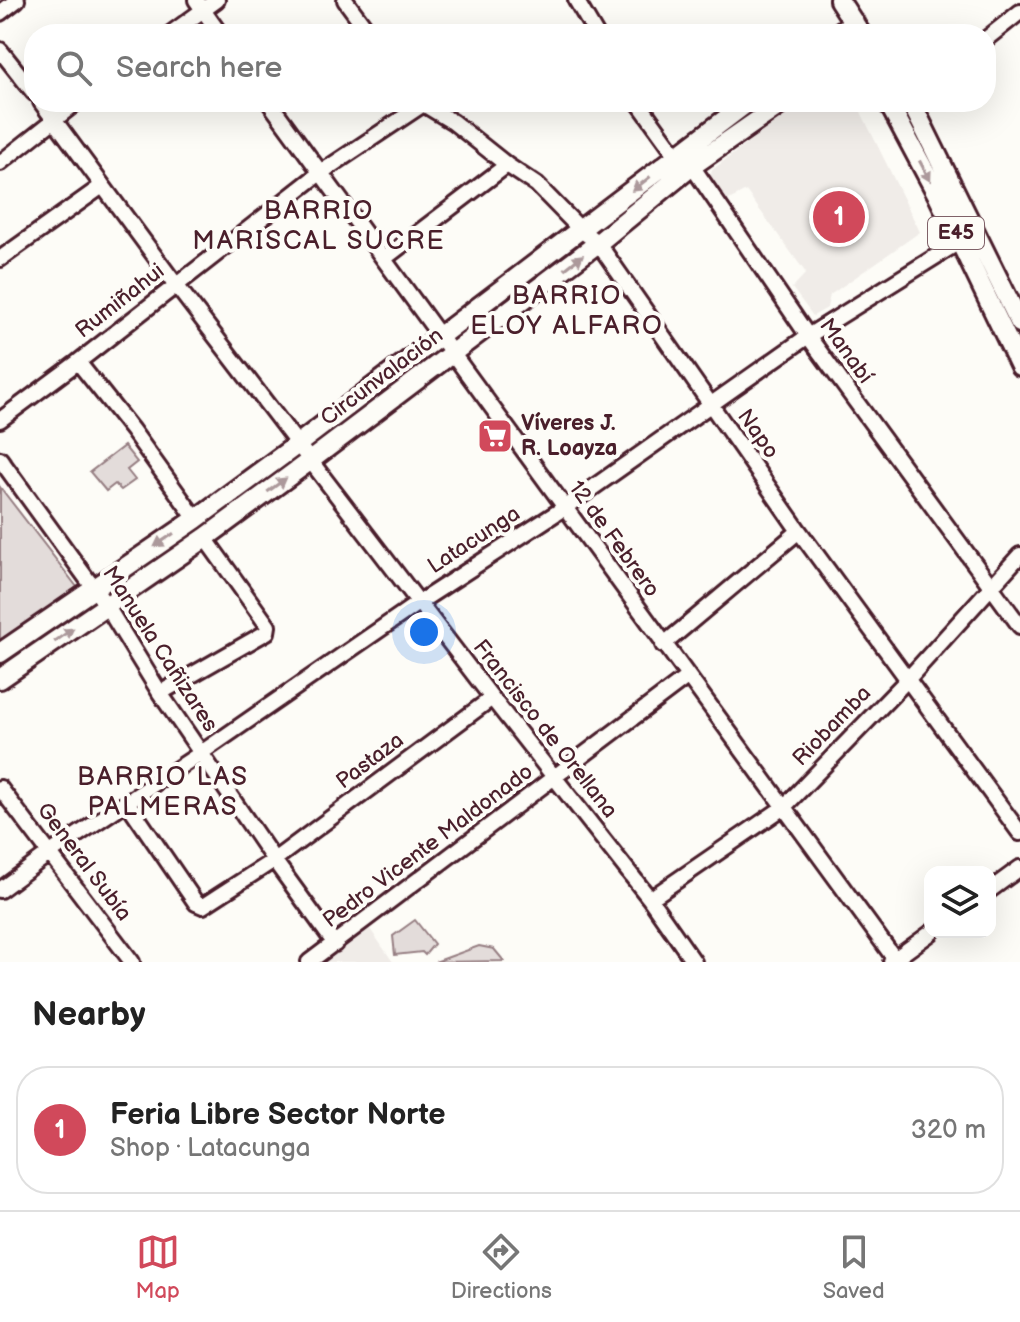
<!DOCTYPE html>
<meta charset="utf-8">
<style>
body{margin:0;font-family:"Balsamiq Sans",sans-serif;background:#f6f6f6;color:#222}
.controls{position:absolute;right:24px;bottom:24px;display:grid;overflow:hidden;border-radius:16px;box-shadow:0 8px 32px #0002}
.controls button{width:72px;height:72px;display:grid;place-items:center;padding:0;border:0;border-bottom:2px solid #e0e0e0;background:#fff;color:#222;font:40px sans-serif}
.you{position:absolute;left:424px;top:632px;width:28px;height:28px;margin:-20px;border:6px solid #fff;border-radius:50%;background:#1a73e8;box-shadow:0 0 0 12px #1a73e833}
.badge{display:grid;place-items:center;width:52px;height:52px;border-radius:50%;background:#d1495b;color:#fff;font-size:26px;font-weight:700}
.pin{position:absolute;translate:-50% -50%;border:4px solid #fff;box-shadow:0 2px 8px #0006}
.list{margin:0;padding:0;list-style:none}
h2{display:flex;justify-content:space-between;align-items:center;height:104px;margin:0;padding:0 32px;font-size:34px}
h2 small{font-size:26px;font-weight:400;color:#767676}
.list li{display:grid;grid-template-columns:52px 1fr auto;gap:24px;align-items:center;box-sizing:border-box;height:128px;margin:0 16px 16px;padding:0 16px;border:2px solid #e0e0e0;border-radius:32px}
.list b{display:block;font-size:30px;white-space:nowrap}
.list p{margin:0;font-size:26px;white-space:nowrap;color:#767676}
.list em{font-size:26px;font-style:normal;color:#767676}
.icon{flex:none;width:44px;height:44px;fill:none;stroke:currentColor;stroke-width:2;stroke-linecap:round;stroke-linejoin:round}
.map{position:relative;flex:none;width:1020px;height:962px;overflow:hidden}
.search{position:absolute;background:#fff;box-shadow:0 8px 32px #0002;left:24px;right:24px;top:24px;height:88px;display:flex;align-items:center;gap:20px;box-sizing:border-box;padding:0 28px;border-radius:32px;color:#767676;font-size:30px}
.sheet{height:248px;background:#fff}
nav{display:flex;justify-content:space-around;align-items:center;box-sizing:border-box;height:112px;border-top:2px solid #e0e0e0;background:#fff;font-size:22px;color:#767676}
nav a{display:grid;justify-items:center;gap:4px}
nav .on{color:#d1495b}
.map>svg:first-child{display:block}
.built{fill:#f0ece8}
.green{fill:#e3dcda;stroke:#967e82;stroke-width:2}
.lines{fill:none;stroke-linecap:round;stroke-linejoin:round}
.minor-casing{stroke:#4a1f2b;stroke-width:20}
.major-casing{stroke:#4a1f2b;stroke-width:24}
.minor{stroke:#fdfcf7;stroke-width:14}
.major{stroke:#fdfcf7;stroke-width:18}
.oneway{fill:#ac999b}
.labels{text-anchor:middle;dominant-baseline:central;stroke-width:8;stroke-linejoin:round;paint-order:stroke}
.shield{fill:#fdfcf7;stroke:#806168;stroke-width:2}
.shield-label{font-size:20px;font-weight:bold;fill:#4a1f2b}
.street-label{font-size:22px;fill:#4a1f2b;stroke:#fdfcf7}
.poi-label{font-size:22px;font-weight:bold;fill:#4a1f2b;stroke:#fdfcf7;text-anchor:start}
.quarter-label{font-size:26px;letter-spacing:2px;fill:#4a1f2b;stroke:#fdfcf7}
</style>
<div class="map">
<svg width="1020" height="962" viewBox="0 0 1020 962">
<rect width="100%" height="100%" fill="#fdfcf7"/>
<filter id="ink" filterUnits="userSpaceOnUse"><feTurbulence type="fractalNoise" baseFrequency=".0125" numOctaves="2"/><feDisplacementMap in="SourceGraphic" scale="16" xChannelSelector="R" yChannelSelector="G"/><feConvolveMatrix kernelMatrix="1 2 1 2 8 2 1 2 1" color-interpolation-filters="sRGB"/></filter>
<g filter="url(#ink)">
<path class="built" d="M801,102h73l-13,10 59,120 -90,63 -3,13 -14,8 -21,-28 14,-15 -60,-82 -19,10 -17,-23 2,-8z
M370,929l23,33h-69z"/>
<path class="green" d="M124,446l13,16 -10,8 8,10 -14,10 -6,-6 -9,7 -16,-19z
M0,487l77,100 -77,55z
M415,920l19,24 -9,11 -3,-3 -27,3 -2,-19z
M479,946l15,3 10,12 -69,1z"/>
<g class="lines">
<defs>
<path id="minor" d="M196,0l24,34
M345,0l25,34
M576,0l20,34
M0,13l17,-13
M170,34l47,-34
M986,39l34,-27
M0,50l34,43
M41,102l135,183 316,413 158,201 44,63
M269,102l628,860
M420,102l33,20 54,43 30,20 45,46 16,12 201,288 221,302
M638,102l39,54 15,10 116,170 212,290
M0,163l77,-61
M385,258l122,-93
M0,259l102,-73
M78,362l54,68 64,89
M0,420l78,-58 242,-189 102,-68
M0,459l106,146 54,88 114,167 61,84
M663,645l136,-114
M160,693l107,-61 1,-6 -63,-88
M0,788l132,174
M127,802l69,101 7,3 71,-46 218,-162
M0,890l50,-37 151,-100 217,-150 146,-95 244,-172 159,-99
M990,890l30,-22
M650,899l134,-92 123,-127 113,-125
M309,962l378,-285
M891,962l41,-30"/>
<path id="major" d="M839,0l22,34
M837,34l17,-12
M888,102l49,92 83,172
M911,102l109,221
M0,653l196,-134 102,-75 450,-342
M0,679l205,-141 106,-78 287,-217 94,-77 92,-64"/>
</defs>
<use href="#minor" class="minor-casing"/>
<use href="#major" class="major-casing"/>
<use href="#minor" class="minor"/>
<use href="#major" class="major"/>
</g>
<defs><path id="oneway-solid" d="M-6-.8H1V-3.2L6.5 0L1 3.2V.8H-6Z" transform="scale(2)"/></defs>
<g class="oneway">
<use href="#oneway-solid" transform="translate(925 171) rotate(62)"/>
<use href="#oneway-solid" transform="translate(641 184) rotate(142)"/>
<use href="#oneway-solid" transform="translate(574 262) rotate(-38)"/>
<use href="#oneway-solid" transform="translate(277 485) rotate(-36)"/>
<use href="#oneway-solid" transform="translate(164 540) rotate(146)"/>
<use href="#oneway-solid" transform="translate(64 635) rotate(-35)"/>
</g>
</g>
<defs>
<symbol id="supermarket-square" viewBox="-11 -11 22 22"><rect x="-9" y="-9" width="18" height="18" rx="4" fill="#d1495b" stroke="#fdfcf7"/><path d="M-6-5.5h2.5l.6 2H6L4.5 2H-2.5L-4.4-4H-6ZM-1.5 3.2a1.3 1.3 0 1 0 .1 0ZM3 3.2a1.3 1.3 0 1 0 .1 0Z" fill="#fff"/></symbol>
</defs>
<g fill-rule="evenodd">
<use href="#supermarket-square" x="475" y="416" width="40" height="40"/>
</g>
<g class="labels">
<rect class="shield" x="928" y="217" width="56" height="32" rx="6"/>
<g class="shield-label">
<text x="956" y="233">E45</text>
</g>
<g class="street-label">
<text transform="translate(120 301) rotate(-38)">Rumiñahui</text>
<text transform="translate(846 351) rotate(54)">Manabí</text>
<text transform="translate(382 377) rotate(-37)">Circunvalación</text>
<text transform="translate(758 434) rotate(55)">Napo</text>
<text transform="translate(614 539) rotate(54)">12 de Febrero</text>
<text transform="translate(474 540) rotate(-33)">Latacunga</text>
<text transform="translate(160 649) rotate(57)">Manuela Cañizares</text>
<text transform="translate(832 726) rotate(-46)">Riobamba</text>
<text transform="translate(545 729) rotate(52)">Francisco de Orellana</text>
<text transform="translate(370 761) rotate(-37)">Pastaza</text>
<text transform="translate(428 846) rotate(-37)">Pedro Vicente Maldonado</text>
<text transform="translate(84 862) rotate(53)">General Subía</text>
</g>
<g class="poi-label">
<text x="521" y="423">Víveres J.<tspan x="521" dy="25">R. Loayza</tspan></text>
</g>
<g class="quarter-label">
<text x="319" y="211">BARRIO<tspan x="319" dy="30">MARISCAL SUCRE</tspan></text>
<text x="567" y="296">BARRIO<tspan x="567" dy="30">ELOY ALFARO</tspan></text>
<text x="163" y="777">BARRIO LAS<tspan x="163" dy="30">PALMERAS</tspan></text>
</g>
</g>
</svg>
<div class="controls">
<button><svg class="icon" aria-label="layers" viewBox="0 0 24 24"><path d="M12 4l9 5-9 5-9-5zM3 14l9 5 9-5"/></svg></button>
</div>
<div class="you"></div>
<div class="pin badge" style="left:839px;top:217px">1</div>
<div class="search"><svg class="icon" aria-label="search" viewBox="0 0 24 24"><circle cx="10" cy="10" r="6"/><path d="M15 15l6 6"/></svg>Search here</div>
</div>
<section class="sheet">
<h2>Nearby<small></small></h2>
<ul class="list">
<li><span class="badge">1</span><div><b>Feria Libre Sector Norte</b><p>Shop · Latacunga</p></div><em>320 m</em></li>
</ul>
</section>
<nav>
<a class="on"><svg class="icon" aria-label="map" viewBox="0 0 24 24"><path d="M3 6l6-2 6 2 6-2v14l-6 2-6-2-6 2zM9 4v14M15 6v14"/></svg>Map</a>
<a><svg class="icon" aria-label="directions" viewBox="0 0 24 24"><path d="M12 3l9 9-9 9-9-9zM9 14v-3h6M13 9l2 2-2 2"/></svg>Directions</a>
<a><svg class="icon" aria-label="saved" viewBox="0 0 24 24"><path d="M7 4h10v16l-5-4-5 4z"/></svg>Saved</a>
</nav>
